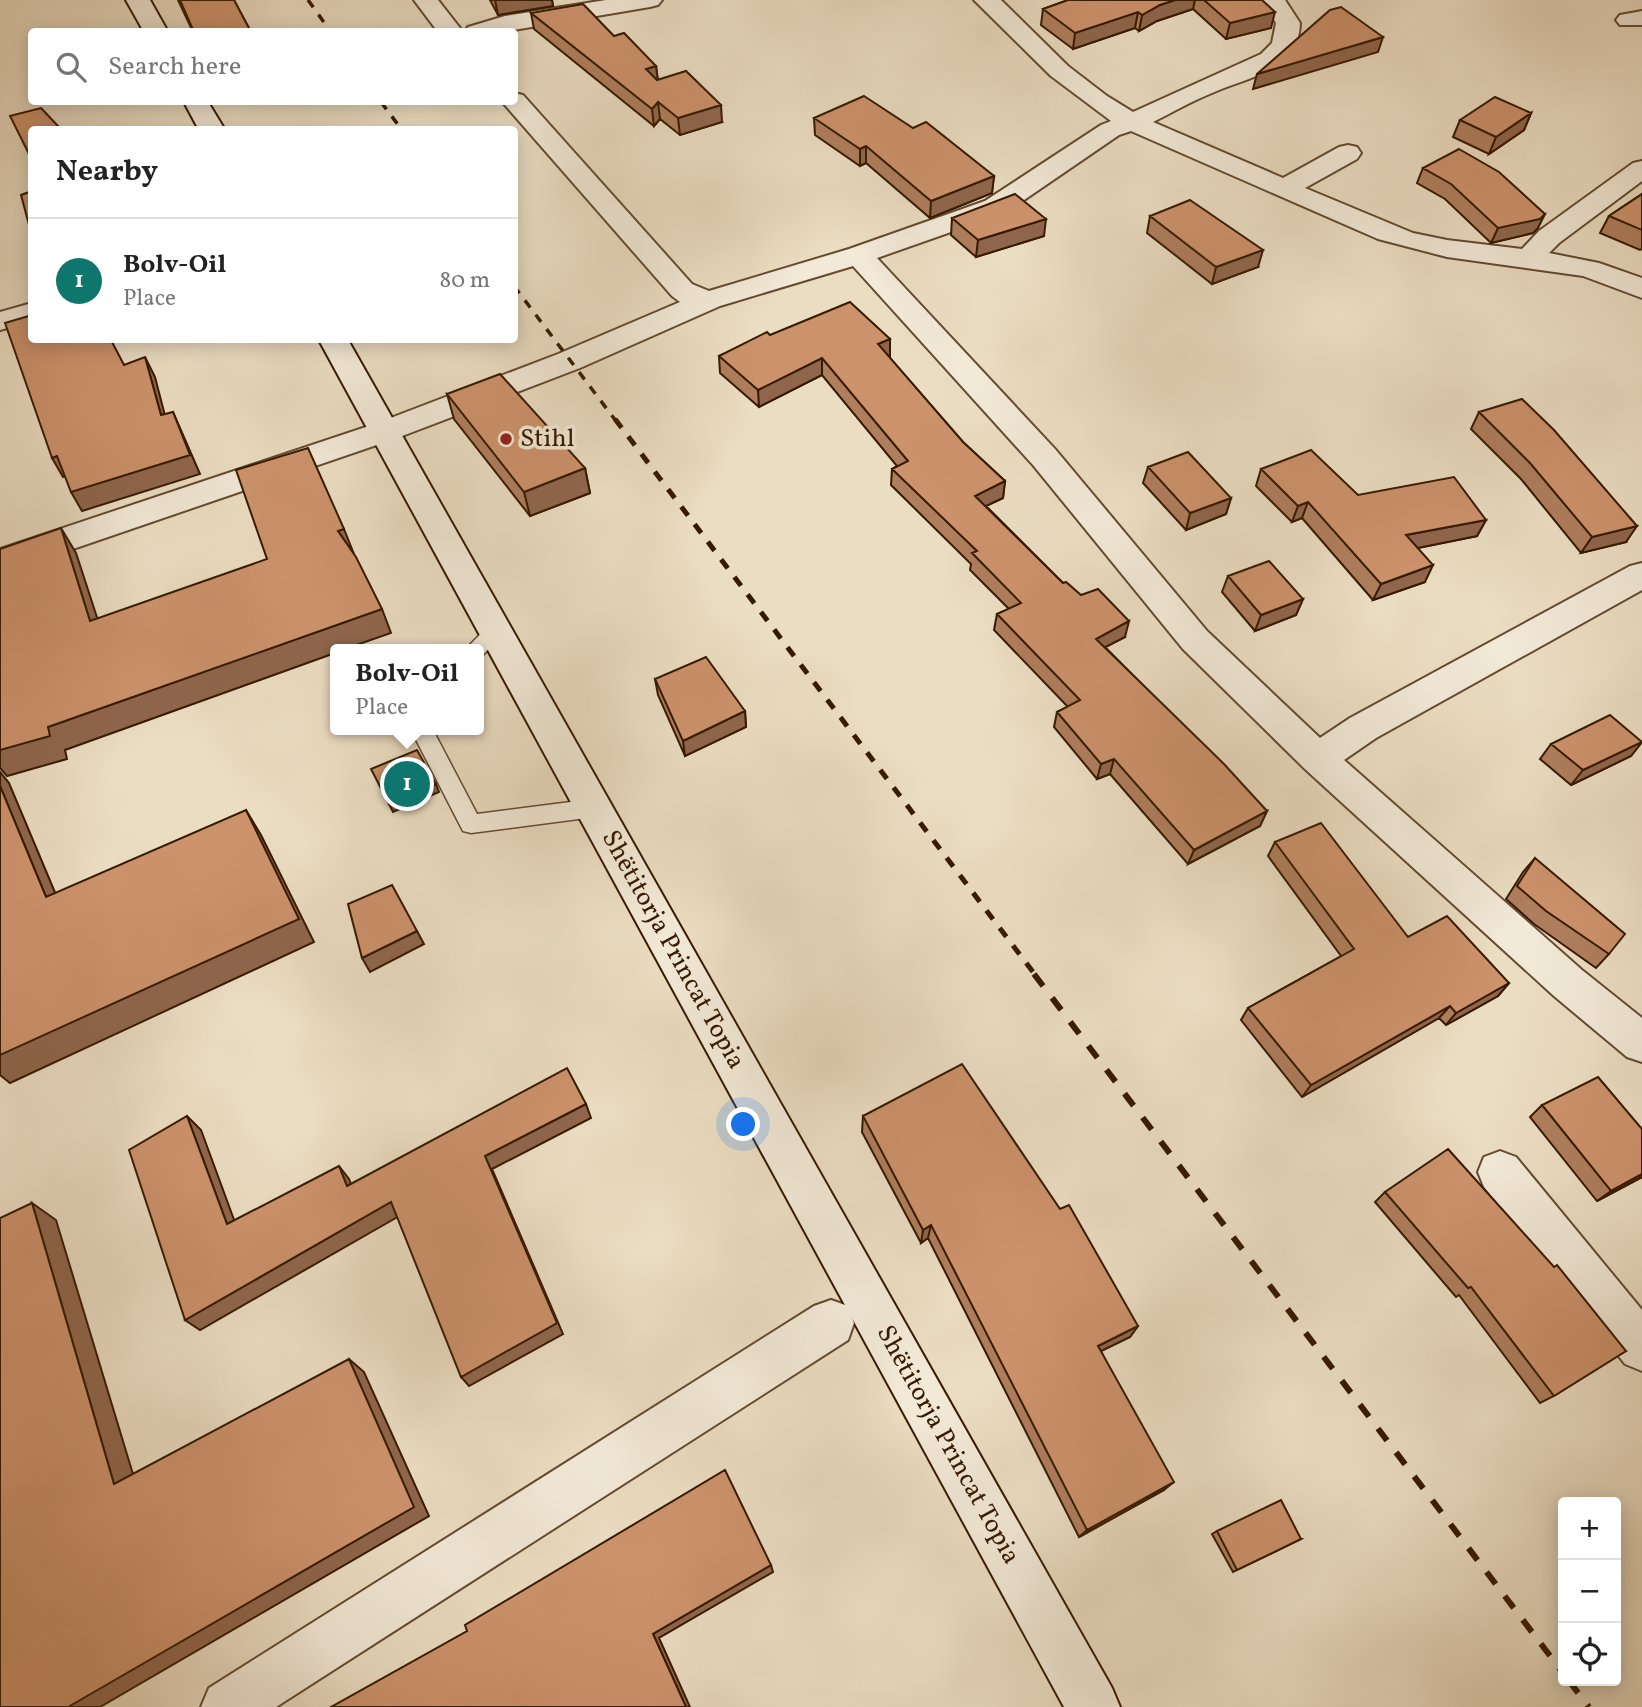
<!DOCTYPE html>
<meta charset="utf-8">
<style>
body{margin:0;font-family:Vollkorn,serif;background:#f2f2f2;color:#222}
.controls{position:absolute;right:21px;bottom:21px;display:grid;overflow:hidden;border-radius:7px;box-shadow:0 4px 18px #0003}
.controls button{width:63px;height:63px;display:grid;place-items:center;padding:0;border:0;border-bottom:2px solid #e0e0e0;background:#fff;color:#222;font:35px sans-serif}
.you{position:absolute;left:744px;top:1125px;width:24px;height:24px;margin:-18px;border:5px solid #fff;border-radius:50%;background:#1a73e8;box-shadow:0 0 0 10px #1a73e833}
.badge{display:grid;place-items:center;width:46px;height:46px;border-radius:50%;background:#0f766e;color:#fff;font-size:23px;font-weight:700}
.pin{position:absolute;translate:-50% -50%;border:4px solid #fff;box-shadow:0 2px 7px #0006}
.popup{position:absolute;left:330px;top:644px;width:154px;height:91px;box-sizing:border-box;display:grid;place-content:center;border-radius:7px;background:#fff;filter:drop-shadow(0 2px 5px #0005);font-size:23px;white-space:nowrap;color:#767676}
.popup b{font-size:26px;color:#222}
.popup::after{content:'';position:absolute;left:50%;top:100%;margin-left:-14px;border:14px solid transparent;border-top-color:#fff}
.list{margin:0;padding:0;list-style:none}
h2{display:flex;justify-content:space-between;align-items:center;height:91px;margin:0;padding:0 28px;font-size:30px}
h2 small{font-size:23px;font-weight:400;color:#767676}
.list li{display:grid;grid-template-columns:46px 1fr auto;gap:21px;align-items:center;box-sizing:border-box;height:126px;padding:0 28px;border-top:2px solid #e0e0e0}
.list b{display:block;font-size:26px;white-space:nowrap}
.list p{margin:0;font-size:23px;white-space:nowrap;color:#767676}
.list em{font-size:23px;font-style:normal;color:#767676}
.icon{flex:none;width:38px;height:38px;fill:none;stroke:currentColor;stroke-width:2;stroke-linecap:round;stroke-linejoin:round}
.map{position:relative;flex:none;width:1642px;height:1707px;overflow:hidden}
.search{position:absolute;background:#fff;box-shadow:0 4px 18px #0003;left:28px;top:28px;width:490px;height:77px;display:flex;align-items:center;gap:18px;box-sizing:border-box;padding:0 24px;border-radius:7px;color:#767676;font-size:26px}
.panel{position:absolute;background:#fff;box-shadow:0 4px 18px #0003;left:28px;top:126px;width:490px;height:217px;border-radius:7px}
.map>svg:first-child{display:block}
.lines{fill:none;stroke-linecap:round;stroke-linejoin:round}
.lane-casing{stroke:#634b30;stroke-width:3}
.street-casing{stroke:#634b30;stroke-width:4}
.secondary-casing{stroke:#361a00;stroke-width:4}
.lane{fill:#f2e9d7;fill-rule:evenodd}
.street{fill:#f2e9d7;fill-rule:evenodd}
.secondary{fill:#f2e9d7;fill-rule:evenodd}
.rail-far2{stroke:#361a00;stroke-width:3.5;stroke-dasharray:9 9;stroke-linecap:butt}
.rail-far1{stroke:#361a00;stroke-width:5;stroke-dasharray:11 11;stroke-linecap:butt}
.rail{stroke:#361a00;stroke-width:6;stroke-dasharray:15 15;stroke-linecap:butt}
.wall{fill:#af7e5d;stroke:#361a00;stroke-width:2}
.shaded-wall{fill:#8f664c;stroke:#361a00;stroke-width:2}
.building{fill:#cc926c;stroke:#361a00;stroke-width:2}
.poi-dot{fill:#8f2418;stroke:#f2e9d7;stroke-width:2.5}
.labels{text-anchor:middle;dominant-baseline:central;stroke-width:7;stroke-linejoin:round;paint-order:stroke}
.poi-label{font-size:26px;fill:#361a00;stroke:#f2e9d7;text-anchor:start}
.street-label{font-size:26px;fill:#361a00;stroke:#f2e9d7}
</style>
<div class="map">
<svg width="1642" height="1707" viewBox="0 0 1642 1707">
<rect width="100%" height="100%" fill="#ebddc2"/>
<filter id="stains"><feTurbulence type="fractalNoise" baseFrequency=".00286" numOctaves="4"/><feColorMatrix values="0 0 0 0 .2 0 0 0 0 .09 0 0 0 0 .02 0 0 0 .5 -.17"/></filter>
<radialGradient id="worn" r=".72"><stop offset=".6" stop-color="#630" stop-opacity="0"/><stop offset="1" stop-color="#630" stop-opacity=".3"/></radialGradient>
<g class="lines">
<defs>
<path id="lane" d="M496,622l7,3 3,5 -23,25 -4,1v-7h-13l23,-24z
M411,730h22l44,84 117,-15 8,3 3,6 -3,6 -8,3 -123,16 -8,-2z"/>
<path id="street" d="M414,0h24l25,32h-25z
M606,0h56l-4,5 -8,2 -148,25h-38l4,-5 37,-11z
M974,0h27l67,66 39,30 26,16 128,-58 11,-11 4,-20 -15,-23h24l15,23c-1,48 -53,54 -88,70 -20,8 -39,19 -59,29l130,56 56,-31 9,-2 9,2 4,6 -4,6 -52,29 108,45 34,7 75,9 17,-18 94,-68 9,-2v20l-83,62 -10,10 50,10 43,15v20l-59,-22 -136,-19 -69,-18 -247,-108 -12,4 -114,78 -128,45 178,191 152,182 113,107 30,-20 280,-152 12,-3v27l-266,148 -32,22 238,210 60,48v44l-15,-5 -73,-61 -249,-227 -122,-120 -150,-184 -180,-199 -133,40 -140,62 -183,70 -397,136v-25l375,-125 183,-70 122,-52 -8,-6 -167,-191 -3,-3h12v-9l9,2 169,189 17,7 140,-42 136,-48 116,-76 10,-4 -60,-45z
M1642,11v14h-22l-4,-5 4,-5z
M32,303v18l-32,9v-18z
M1500,1151l16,6 126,153v61l-17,-7 -141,-177 -6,-15 6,-15z
M831,1300l17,6 6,17 -6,17 -572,367h-75l8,-19 605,-382z"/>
<path id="secondary" d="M126,0h24l18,32h-24z
M184,102h24l17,28h-26z
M319,340h29l764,1348 8,19h-56z"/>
</defs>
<use href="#lane" class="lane-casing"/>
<use href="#street" class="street-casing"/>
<use href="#secondary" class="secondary-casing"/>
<use href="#lane" class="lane"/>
<use href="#street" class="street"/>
<use href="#secondary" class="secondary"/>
<path class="rail-far2" d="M308,0l23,32
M381,102l21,28
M514,286l102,135"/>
<path class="rail-far1" d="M615,419l421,557"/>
<path class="rail" d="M1034,974l529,699
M1569,1681l20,26"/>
</g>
<path class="wall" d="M178,0h56l17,32h-58z
M490,0h62l1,6 -55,9z
M1068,0h194l9,28 -45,11 -33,-30 -36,12 -18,10 -4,-3 -62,21 -32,-24 2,-16z
M531,13l125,53 2,14 64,42 -42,13 -20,-16 -6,7 -120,-97z
M1531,113l-7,17 -35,24 -36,-17 7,-17z
M814,118l99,10 81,48 -2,17 -62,25 -64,-55 -6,3 -45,-31z
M1423,168l115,60 -5,5 -42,10 -46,-44 -28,-16z
M1642,194v55l-2,1 -40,-17 9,-17z
M1150,216l108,51 -46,17 -65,-51z
M952,218l92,18 -68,21 -25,-22z
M770,335l120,4v17h-2l75,86 42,39 -2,17 -17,8 77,77 62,54 -20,10 162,164 -7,15 -72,38 -78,-90 -13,5 -43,-52 3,-15 11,-5 -74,-77 3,-16 12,-5 -39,-39 1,-6 -80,-79 1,-16 5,-3 -75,-91 -63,32 -39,-34 -1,-17z
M447,394l138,74 5,25 -60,23 -76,-97z
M1479,412l147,130 -45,11 -60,-74 -50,-50z
M1148,467l83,31 -5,16 -40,16 -43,-47z
M1261,469l97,26 128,25 -9,16 -60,12 8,34 -52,18 -71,-82 -10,4 -36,-36z
M1228,576l75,23 -7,16 -41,16 -33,-39z
M655,679l90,32 1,16 -61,29 -27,-61z
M1642,742l-11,14 -60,29 -31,-26 11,-15z
M1275,842l133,95 101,46 -11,13 -52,29 -7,-7 -137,79 -61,-77 7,-12 93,-52 -73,-100z
M1535,858l74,96 -13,14 -62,-44 -28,-25 17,-27z
M1542,1105l100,72 -45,24 -67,-84z
M863,1116l275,210 -8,11 -29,14 63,139 -85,47 -151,-299 -7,5 -59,-111z
M1385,1192l241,159 -72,45 -14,7 -81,-108 -3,2 -81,-95z
M1217,1531l84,8 -68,33 -21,-38z"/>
<path class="shaded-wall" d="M495,0h57l1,6 -55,9z
M1175,0h20l-2,9 -36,12 -18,10 3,-16 18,-10z
M1138,12l-3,16 -62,21 2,-16z
M1275,12l-4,16 -45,11 4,-16z
M1383,37l-5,15 -125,37 4,-15z
M656,66l2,17 -12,-14z
M658,102l2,17 -6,7 -2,-17z
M721,105l1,17 -42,13 -2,-17z
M1531,113l-7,17 -35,24 7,-17z
M866,146v17l-6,3v-17z
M994,176l-2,17 -62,25 1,-17z
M1545,214l-7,14 -5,5 -42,10 7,-15z
M1046,219l-2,17 -68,21 2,-17z
M1263,250l-5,17 -46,17 4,-17z
M890,339v17l-13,5 1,-17z
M145,357l10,20 15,58 -9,-20z
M822,358v17l-63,32 -1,-17z
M173,412l27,62 -118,37 -11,-19z
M57,456l11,19 -5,2 -11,-19z
M585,468l5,25 -60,23 -6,-24z
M1005,481l-2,17 -30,14 2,-16z
M1231,498l-5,16 -40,16 4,-17z
M1308,502l-6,16 -10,4 6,-16z
M1486,520l-9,16 -79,16 8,-17z
M1637,526l-11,16 -45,11 11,-16z
M61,528l15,25 30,92 -16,-24z
M344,529l10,25 -16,-23z
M1433,565l-8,17 -52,18 8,-16z
M1303,599l-7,16 -41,16 6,-16z
M382,609l9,24 -46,16h-10v4l-270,97 2,9 -60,17 -7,-8v-18l48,-23z
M1129,621l-4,16 -33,17 4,-15z
M745,711l1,16 -61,29 -2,-15z
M1642,742l-11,14 -60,29 12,-15z
M1114,759l-4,15 -13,5 4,-15z
M0,772l9,11 58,138 -21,-24 -46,-111z
M436,784l3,8 -46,20 -4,-8z
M246,810l15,25 53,107 -304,141 -10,-8v-20z
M1267,811l-7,15 -72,38 6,-14z
M417,931l7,13 -54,28 -8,-14z
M1509,983l-11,13 -52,29 10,-12z
M1450,1006l-11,12 -137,79 9,-12z
M586,1104l5,14 -99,51 71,165 -94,52 -8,-9 24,-221z
M187,1116l14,14 39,106 -13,-12z
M339,1166l10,13 8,20 -10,-13z
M1642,1174v3l-45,24 14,-10z
M391,1202l10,13 -201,115 -15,-10z
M32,1203l24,17 83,274 -25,-10z
M931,1225l-3,13 -7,5 2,-13z
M1138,1326l-8,11 -39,19 7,-10z
M349,1359l15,13 65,144 -329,191h-32z
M1174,1482l-10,8 -85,47 8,-7z
M771,1565l2,7 -114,66 31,69h-4l-33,-73z"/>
<path class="building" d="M180,0h54l17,32h-57z
M1068,0h107l-15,5 -18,10 -4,-3 -63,21 -32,-24z
M1204,0h58l13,12 -45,11z
M583,4l31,32 10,-3 32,33 -10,3 11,11 29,-9 35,34 -43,13 -20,-16 -6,7 -121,-96z
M1341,7l42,30 -126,37 73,-64z
M864,96l49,32 13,-6 68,54 -63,25 -65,-55 -6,3 -46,-31z
M1495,97l36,16 -35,24 -36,-17z
M41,108l17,18 1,4h-27v30l-22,-44z
M1459,149l40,23 46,42 -5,5 -42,9 -47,-44 -28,-16z
M32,191v45l-11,-41z
M1015,194l31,25 -68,21 -26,-22z
M1642,194v36l-33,-14z
M1190,200l73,50 -47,17 -66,-51z
M850,302l40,37 -12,5 85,98 42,39 -30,15 88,87 3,-1 15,13 17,-6 31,32 -33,18 128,125 43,47 -73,39 -80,-91 -13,5 -44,-52 23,-12 -83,-86 24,-11 -49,-50 5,-2 -85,-82 16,-8 -86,-103 -64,32 -39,-34 48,-24 3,3z
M32,315v25h79l13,25 21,-8 16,58 12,-3 17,43 -119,37 -14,-36 -5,2 -47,-135z
M500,374l85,94 -61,24 -77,-98z
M1522,399l32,31 83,96 -45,11 -62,-74 -51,-51z
M308,448l36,81 -6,2 18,26 26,52 -334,118 2,9 -50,14v-201l61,-21 29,93 177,-62 -31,-89z
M1311,450l47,45 96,-18 32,43 -80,15 27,30 -52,19 -73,-82 -10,4 -37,-37z
M1188,452l43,46 -41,15 -42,-46z
M1269,561l34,38 -42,16 -33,-39z
M706,657l39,54 -62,30 -28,-62z
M1610,715l32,27 -59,28 -32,-26z
M417,750l19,34 -47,20 -18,-35z
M0,786l46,111 200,-87 53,109 -299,136z
M1321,823l87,114 39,-21 62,67 -53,30 -6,-7 -139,79 -63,-77 106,-59 -79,-107z
M1535,858l90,76 -16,20 -63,-43 -29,-25z
M392,885l25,46 -55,27 -14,-54z
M962,1064l98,145 9,-4 69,121 -40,20 76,136 -87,48 -156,-305 -8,5 -60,-114z
M567,1068l19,36 -101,52 72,167 -96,54 -70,-175 -206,118 -56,-170 58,-34 40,108 112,-58 8,20z
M1598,1077l44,52v45l-31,17 -69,-86z
M1448,1149l106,118 3,-2 69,86 -72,45 -83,-109 -3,1 -83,-96z
M32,1203l82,281 235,-125 65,148 -346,200h-68v-489z
M725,1470l46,95 -118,69 33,73h-355l136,-76 -2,-6z
M1281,1500l20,39 -64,31 -20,-39z"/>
<circle class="poi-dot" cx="506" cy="439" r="7"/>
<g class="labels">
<g class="poi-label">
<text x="520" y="439">Stihl</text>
</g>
<g class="street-label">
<text transform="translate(673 950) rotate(61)">Shëtitorja Princat Topia</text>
<text transform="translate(948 1445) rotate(61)">Shëtitorja Princat Topia</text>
</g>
</g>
<rect width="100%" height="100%" filter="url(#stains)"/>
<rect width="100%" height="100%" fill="url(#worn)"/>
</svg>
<div class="controls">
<button>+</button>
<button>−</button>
<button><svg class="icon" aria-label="locate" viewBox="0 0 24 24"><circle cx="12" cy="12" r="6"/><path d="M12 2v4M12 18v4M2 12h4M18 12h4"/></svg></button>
</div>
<div class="you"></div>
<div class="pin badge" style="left:407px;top:784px">1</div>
<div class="popup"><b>Bolv-Oil</b>Place</div>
<div class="search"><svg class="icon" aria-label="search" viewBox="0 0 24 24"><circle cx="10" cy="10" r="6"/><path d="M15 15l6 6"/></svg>Search here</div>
<section class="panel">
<h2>Nearby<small></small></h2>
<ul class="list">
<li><span class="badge">1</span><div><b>Bolv-Oil</b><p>Place</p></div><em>80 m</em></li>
</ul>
</section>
</div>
